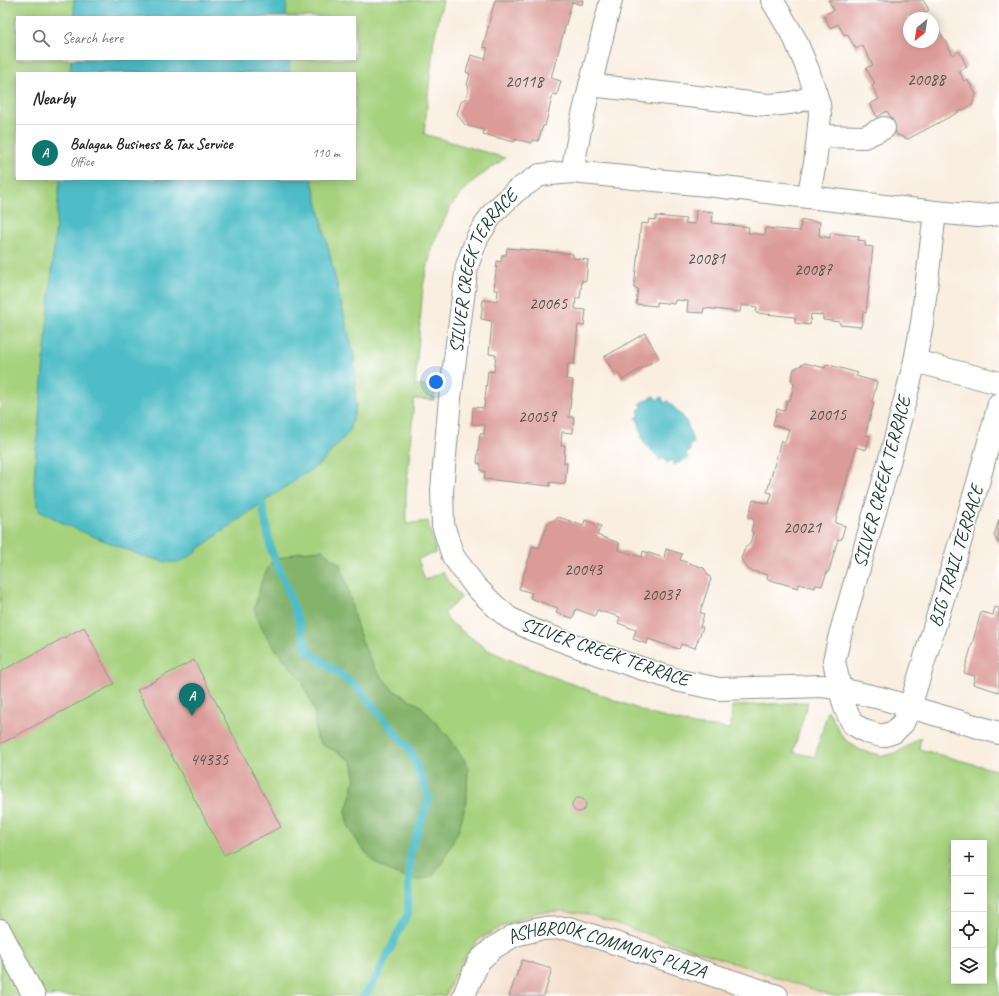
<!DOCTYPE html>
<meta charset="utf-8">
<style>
body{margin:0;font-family:Caveat,sans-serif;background:#f2f2f2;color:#222}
.controls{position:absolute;right:12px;bottom:12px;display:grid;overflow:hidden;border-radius:0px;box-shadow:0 2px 10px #0003}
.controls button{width:36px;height:36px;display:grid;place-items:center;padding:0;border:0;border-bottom:1px solid #e0e0e0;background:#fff;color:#222;font:20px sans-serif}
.compass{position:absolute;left:903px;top:12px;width:36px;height:36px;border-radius:50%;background:#fff;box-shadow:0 2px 10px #0003;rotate:210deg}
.you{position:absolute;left:436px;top:382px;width:14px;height:14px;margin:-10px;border:3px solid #fff;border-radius:50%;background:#1a73e8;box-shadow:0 0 0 6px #1a73e833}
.badge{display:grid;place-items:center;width:26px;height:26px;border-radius:50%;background:#0f766e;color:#fff;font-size:13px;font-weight:700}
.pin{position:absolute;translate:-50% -33px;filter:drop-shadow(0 1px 2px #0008)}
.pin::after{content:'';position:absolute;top:21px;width:14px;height:12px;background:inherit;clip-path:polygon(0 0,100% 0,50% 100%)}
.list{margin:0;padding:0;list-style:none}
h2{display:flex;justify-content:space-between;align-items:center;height:52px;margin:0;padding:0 16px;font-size:17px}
h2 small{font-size:13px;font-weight:400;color:#767676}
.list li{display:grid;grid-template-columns:26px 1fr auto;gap:12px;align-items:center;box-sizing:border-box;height:56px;padding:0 16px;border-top:1px solid #e0e0e0}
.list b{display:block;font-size:15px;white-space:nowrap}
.list p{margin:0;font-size:13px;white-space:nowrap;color:#767676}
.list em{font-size:13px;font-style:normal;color:#767676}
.icon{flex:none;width:22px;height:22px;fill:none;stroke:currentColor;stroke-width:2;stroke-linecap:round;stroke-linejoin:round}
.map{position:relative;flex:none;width:999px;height:996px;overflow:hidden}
.search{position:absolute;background:#fff;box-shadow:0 2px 10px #0003;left:16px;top:16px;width:340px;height:44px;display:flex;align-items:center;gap:10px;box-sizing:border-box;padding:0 14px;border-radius:0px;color:#767676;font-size:15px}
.panel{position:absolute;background:#fff;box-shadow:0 2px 10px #0003;left:16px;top:72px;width:340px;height:108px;border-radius:0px}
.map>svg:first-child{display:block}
.built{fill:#f1d5bd}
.green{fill:#a6d17d;stroke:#628758;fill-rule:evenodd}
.forest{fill:#84b36c;stroke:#527850}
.water{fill:#4fbdc7;stroke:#377d7e}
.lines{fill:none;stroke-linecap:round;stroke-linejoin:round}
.stream{stroke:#4fbdc7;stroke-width:8}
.building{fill:#db9b98}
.minor-casing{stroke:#8c968a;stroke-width:24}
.minor{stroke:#fff;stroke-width:22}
.labels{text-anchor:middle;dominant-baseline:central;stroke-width:3;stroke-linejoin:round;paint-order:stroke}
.number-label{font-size:17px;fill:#4e544d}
.street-label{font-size:19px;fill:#1f3d34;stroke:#fff}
</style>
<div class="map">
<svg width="999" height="996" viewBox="0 0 999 996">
<rect width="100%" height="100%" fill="#fff"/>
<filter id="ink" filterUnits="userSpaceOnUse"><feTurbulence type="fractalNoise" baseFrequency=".025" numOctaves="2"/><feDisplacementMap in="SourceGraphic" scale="8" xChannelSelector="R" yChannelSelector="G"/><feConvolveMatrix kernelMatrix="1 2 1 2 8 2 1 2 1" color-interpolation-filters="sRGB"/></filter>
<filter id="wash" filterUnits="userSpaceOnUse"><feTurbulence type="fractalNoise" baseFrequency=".012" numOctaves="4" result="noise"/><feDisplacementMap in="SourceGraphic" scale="16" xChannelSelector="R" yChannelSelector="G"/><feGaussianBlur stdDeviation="0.9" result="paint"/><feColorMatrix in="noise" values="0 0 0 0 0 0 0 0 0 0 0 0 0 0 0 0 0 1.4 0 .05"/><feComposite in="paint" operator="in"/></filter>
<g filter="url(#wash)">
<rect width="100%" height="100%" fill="#f9eee0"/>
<path class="built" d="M564,911l23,3 246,82h-388l13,-29 20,-27 28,-16 32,-12z"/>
<path class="green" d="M0,0h443l-9,39 -10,95 81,24 -33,24 -21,24 -18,38 -10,42 -8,99 21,2 -2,13 -20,-1 -8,96v29l22,-3 8,32 -18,6 7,21 17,-8 19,26 -17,15 6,9 38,28 34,15 132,50 40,10 37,4 1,-23 76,-4 -15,50 22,5 13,-47 15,28 17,12 23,6 15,-4 23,-15 -2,12 80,22v225h-166l-246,-82 -23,-3 -26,1 -32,12 -28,16 -20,27 -13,29h-445zM17,17h338v42h-338zM17,73h338v106h-338zM954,843h30v138h-30z"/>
<path class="forest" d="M322,550l19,15 7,24 6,27 8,26 13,27 18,21 28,16 27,30 20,30 -1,33 -8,30 -16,32 -10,15 -16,5 -22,-7 -21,-12 -14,-16 -12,-21 -3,-12 7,-22 3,-16 -3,-14 -18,-11 -12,-5 -6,-9 -2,-27 -12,-28 -26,-31 -13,-19 -9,-22 8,-29 10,-19 27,-9z"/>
<path class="water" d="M74,0h213l-1,17h-212z
M71,59h218l1,14h-220z
M60,179h252l24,102 18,74 2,51 -7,26 -28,31 -59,40 -53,38 -19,15 -10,6h-14l-24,-6 -76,-31 -27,-15 -5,-26 2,-33z
M654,396l3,4 5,-3 2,6 4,-2c5,7 11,10 16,17 5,7 6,17 10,25l-5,3 2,5 -5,2 2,5 -14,7 -2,-5 -5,3 -3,-5 -4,2c-4,-7 -11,-11 -16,-17 -3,-5 -2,-11 -4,-16 -1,-4 -2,-6 -4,-9l4,-3 -2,-5 5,-3 -3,-4z"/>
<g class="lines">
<path class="stream" d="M262,503l9,47 16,38 14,40 6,22 50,37 54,64 18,48 -19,54 -2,60 -35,71 -9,12"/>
</g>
<g id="blocks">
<path class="building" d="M495,0h88l-1,5 -10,-3 -21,76 10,3 -4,14 -4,-1 -8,32h-2l-5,15 -5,-1 -2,3 -16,-4 -1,3 -31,-8 1,-4 -19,-5 -8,-11 4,-12 5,-4 3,-11 -2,-2 3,-11 -4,-2 5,-17 14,4 3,-11 -5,-1z
M828,0h95l6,10 -9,5 1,3h-12v24h24v-9l6,-3 14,25 6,-4 8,16 -8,4 5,10 3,-2 9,15 -4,11 -64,34 -11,-4 -7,-15 2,-1 -5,-8 -10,6 -7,-13 9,-5 -7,-13 3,-2 -9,-16 7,-3 -11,-20 -6,4 -9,-15 -3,1 -6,-11 -8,4 -6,-13 10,-5z
M696,210l17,2 -1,11 37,4 -1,6 17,2 1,-7 34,3 1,-11 19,2 -1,14 11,2v-5l29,3 -1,4 7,1v5l8,1 -7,66 -3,-1 -2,15 -21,-2v-3l-17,-2v-5l-12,-1 -1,11 -15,-2v-6l-39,-4 1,-6 -16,-2 -1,7 -36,-4 -1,5 -16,-1 1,-11 -13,-1 -1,4 -17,-2v4l-21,-2 2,-15 -4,-1 7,-65 7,1 1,-5 7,1v-4l30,3 -1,4 10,1z
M507,248l66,6v4l15,2 -2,21 -4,-1 -2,18h-4l-1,11 11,1 -2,16 -6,-1 -4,39h-6l-2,15 7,1 -4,37h5l-1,16 -11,-1 -1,14 4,-1 -1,18h3l-2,21 -15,-2v4l-66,-7 1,-8h-4v-7l-4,-1 3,-29h4l1,-9 -13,-1 1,-17 11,1 4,-37 6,1 2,-17 -7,-1 3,-33 -11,-2 2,-19 14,1 1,-11h-4l3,-29 4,1 1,-7h4z
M645,333l14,25 -37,22 -4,-8 -3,2 -11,-17z
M805,363l20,5 1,-4 32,9 -2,3 21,6 -5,20 2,1 -9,32 5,1 -4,14 -10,-3 -21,76 10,3 -4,14 -3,-1 -9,32 -2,1 -5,14 -6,-1 -1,3 -16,-4 -1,4 -31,-9 1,-4 -19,-5 -8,-11 4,-11 5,-4 3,-12 -2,-1 3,-12 -6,-1 5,-18 16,4 3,-11 -5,-1 14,-52 4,2 4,-13 -16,-4 4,-16 7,2 3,-11h3l4,-16 -3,-4 3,-11z
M559,517l24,9 2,-6 16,6 -4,9 22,8 -1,7 24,7 1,-6 21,7 2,-9 16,5 -2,6 24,8 7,11 -11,33 4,2 -4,13h3l-8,21 -14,-4 -2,5 -31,-10 -1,5 -14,-5 3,-9 -18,-7 2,-6 -23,-7 -2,6 -19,-7 -3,9h-1l-16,-5 2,-5 -28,-10 2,-5 -13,-4 14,-43 6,2 9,-25z
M999,519v25l-5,-8z
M995,607l4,1v84l-26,-8 2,-8 -11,-3 17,-61 12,3z
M84,627l30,57 -114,60v-72z
M194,660l87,167 -57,28 -87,-165z
M572 805a7 7 0 1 1 14 0a7 7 0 1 1-14 0Z
M522,960l30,9 -8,27h-35z"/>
</g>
</g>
<g filter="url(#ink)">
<use href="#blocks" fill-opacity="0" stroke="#8c968a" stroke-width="1"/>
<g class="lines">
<defs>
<g id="minor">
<path d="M772,0l23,39 13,31 11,34 1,10 -2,22 -3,27 -7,34"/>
<path d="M590,85l178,20c18,-1 32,-2 48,-11"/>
<path d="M818,136l46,1 20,-9"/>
<path d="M572,172l10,-53 29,-119"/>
<path id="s1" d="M935,212l-13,111 -7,38 -24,94 -51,180 -6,26 6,28 -18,-3 -103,3 -39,-8 -82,-27 -65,-24 -24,-12 -15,-13 -19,-19 -22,-30 -10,-31 -1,-35 8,-92 17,-132 10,-28 16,-25 23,-22 24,-16 32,-3 135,13 228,27 43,4 21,-2"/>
<path d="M915,361l84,22"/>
<path d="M999,404l-21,79 -68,224 -7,16 -9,9 -12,4 -15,-4 -14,-8 -8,-16 -5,-19 44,10 43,13 72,21"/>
<path d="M0,931l34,65"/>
<path id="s2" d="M464,996l5,-13 10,-22 14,-13 22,-13 24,-6 30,-1 208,68"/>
</g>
</defs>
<use href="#minor" class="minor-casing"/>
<use href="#minor" class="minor"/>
</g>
</g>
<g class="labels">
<g class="number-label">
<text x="926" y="79">20088</text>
<text x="524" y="81">20118</text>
<text x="706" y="258">20081</text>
<text x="813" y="269">20087</text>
<text x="548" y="303">20065</text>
<text x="827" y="414">20015</text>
<text x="537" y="416">20059</text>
<text x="802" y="527">20021</text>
<text x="583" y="569">20043</text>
<text x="661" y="594">20037</text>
<text x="209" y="759">44335</text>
</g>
<g class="street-label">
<text stroke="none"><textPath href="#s1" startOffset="1211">SILVER CREEK TERRACE</textPath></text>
<text transform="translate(882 482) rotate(-75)">SILVER CREEK TERRACE</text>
<text transform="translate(956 556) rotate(-73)">BIG TRAIL TERRACE</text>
<text transform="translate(605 652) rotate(19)">SILVER CREEK TERRACE</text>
<text stroke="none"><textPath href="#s2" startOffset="178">ASHBROOK COMMONS PLAZA</textPath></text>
</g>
</g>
</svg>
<div class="controls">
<button>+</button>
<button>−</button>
<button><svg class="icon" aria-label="locate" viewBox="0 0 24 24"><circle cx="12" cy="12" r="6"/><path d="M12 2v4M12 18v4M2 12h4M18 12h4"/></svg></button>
<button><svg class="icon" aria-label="layers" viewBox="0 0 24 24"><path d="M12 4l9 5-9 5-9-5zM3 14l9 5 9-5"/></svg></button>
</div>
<svg class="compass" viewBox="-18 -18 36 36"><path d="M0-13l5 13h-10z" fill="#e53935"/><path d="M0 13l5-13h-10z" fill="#767676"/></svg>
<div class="you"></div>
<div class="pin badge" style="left:192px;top:716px">A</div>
<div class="search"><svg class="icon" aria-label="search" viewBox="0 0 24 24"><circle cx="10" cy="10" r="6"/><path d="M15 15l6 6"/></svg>Search here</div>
<section class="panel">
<h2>Nearby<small></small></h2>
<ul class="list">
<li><span class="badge">A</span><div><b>Balagan Business &amp; Tax Service</b><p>Office</p></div><em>110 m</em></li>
</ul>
</section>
</div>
